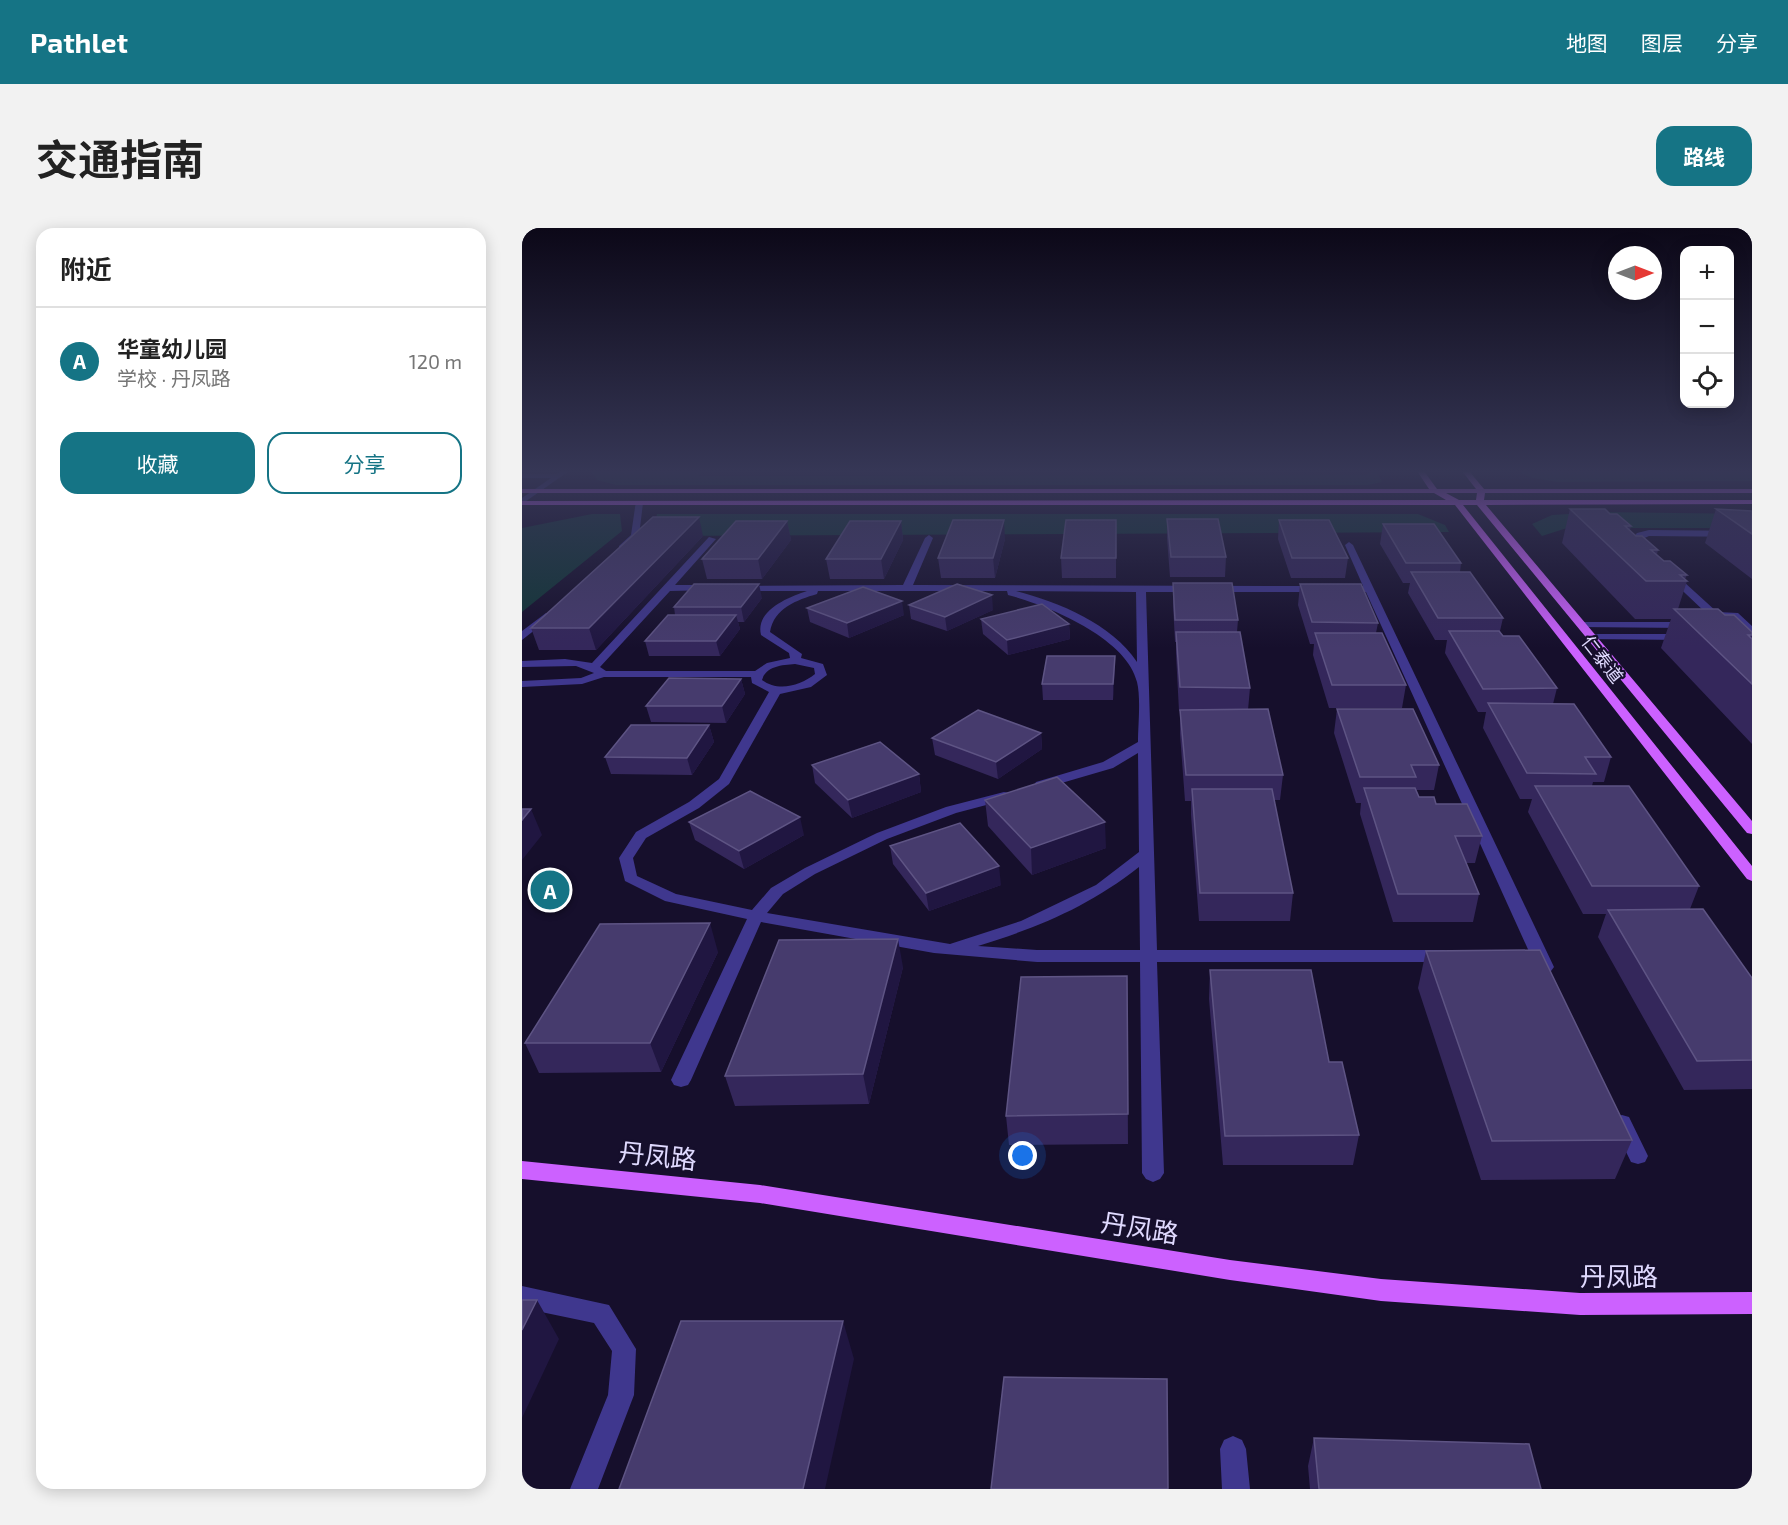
<!DOCTYPE html>
<html lang="zh">
<meta charset="utf-8">
<style>
body{margin:0;font-family:"Exo 2","Noto Sans SC",sans-serif;background:#f2f2f2;color:#222}
.controls{position:absolute;right:18px;top:18px;display:grid;overflow:hidden;border-radius:12px;box-shadow:0 3px 15px #0003}
.controls button{width:54px;height:54px;display:grid;place-items:center;padding:0;border:0;border-bottom:2px solid #e0e0e0;background:#fff;color:#222;font:30px sans-serif}
.compass{position:absolute;left:1086px;top:18px;width:54px;height:54px;border-radius:50%;background:#fff;box-shadow:0 3px 15px #0003;rotate:90deg}
.you{position:absolute;left:501px;top:928px;width:21px;height:21px;margin:-15px;border:4px solid #fff;border-radius:50%;background:#1a73e8;box-shadow:0 0 0 9px #1a73e833}
.badge{display:grid;place-items:center;width:39px;height:39px;border-radius:50%;background:#157485;color:#fff;font-size:20px;font-weight:700}
.pin{position:absolute;translate:-50% -50%;border:3px solid #fff;box-shadow:0 2px 6px #0006}
.list{margin:0;padding:0;list-style:none}
h2{display:flex;justify-content:space-between;align-items:center;height:78px;margin:0;padding:0 24px;font-size:26px}
h2 small{font-size:20px;font-weight:400;color:#767676}
.list li{display:grid;grid-template-columns:39px 1fr auto;gap:18px;align-items:center;box-sizing:border-box;height:108px;padding:0 24px;border-top:2px solid #e0e0e0}
.list b{display:block;font-size:22px;white-space:nowrap}
.list p{margin:0;font-size:20px;white-space:nowrap;color:#767676}
.list em{font-size:20px;font-style:normal;color:#767676}
.actions{display:flex;gap:12px;padding:18px 24px}
.actions a{flex:1;padding:14px 0;border:2px solid #157485;border-radius:18px;text-align:center;font-size:21px;color:#157485}
.actions .main{background:#157485;color:#fff}
.icon{flex:none;width:33px;height:33px;fill:none;stroke:currentColor;stroke-width:2;stroke-linecap:round;stroke-linejoin:round}
.map{position:relative;flex:none;width:1230px;height:1261px;overflow:hidden;border-radius:18px}
header{display:flex;align-items:center;gap:36px;box-sizing:border-box;height:84px;padding:0 30px;background:#157485;color:#fff}
header strong{font-size:28px}
nav{display:flex;gap:33px;margin-inline-start:auto;font-size:21px}
.intro{display:flex;align-items:center;justify-content:space-between;box-sizing:border-box;height:144px;padding:0 36px}
h1{margin:0;font-size:42px}
.button{padding:15px 27px;border-radius:18px;background:#157485;color:#fff;font-size:21px;font-weight:700}
main{display:flex;gap:36px;padding:0 36px}
aside{flex:1;background:#fff;border-radius:18px;box-shadow:0 3px 15px #0003}
.map>svg:first-child{display:block}
.green{fill:#123637}
.lines{fill:none;stroke-linecap:round;stroke-linejoin:round}
.minor{fill:#3f378e;fill-rule:evenodd}
.major{fill:#cc61ff;fill-rule:evenodd}
.wall{fill:#34275b}
.shaded-wall{fill:#201641}
.building{fill:#463b6d;stroke:#5e5484;stroke-width:1.5}
.labels{text-anchor:middle;dominant-baseline:central;stroke-width:4.5;stroke-linejoin:round;paint-order:stroke}
.far-street-label{font-size:18px;fill:#e0daff;stroke:#160f2c}
.near-street-label{font-size:26px;fill:#e0daff;stroke:#160f2c}
</style>
<header>
<strong>Pathlet</strong>
<nav><a>地图</a><a>图层</a><a>分享</a></nav>
</header>
<div class="intro"><h1>交通指南</h1><a class="button">路线</a></div>
<main>
<aside>
<h2>附近<small></small></h2>
<ul class="list">
<li><span class="badge">A</span><div><b>华童幼儿园</b><p>学校 · 丹凤路</p></div><em>120 m</em></li>
</ul>
<div class="actions"><a class="main">收藏</a><a>分享</a></div>
</aside>
<div class="map">
<svg width="1230" height="1261" viewBox="0 0 1230 1261">
<rect width="100%" height="100%" fill="#160f2c"/>
<path class="green" d="M854,243l6,11 -14,3h-752l-19,-5 -5,-8h110l-4,4 668,-1z
M997,244h233v9l-195,1 -24,-4z
M1078,284l152,2v14h-185l-25,8 -10,-12 20,-9z
M70,286h28l2,17 -100,81v-84z
M135,286h761l27,11 4,7 -797,4z"/>
<g class="lines">
<path class="minor" d="M39,243h8l-47,33v-6l29,-20h-29v-4h35z
M114,273l7,2 -4,33 -14,14h-6v-4l12,-11z
M1127,302l103,1v6l-103,-1 -9,4 8,10 -8,2 -9,-12 6,-7z
M407,307l4,3 -20,47 406,1 5,3 -5,3h-173l11,358h287l6,2 2,4 -2,4 -6,2h-287l7,211 -4,6 -7,3 -7,-3 -4,-6 -2,-211h-103l-103,-9 -173,-31 -70,158 -3,5 -7,2 -7,-2 -3,-5 76,-161 -82,-18 -40,-20 -6,-23 17,-26 53,-30 30,-23 50,-87 -17,-9 -1,-6h-147l-22,7 -60,3v-6l59,-3 13,-5 -18,-7 -54,1v-6l43,-2 27,4 117,-126 7,2 -41,46h35l5,3 -2,2 -43,1 -70,76 6,4h149l12,-8 23,-5 -1,-5 -28,-18c-6,-24 27,-38 46,-44h-67l-5,-3 2,-2 166,-1 22,-47zM296,363h189l1,4c39,10 119,43 129,87 4,16 1,43 1,60l-35,20 -67,20 -2,3 7,4 72,-21 25,-15 1,99 -43,33 -75,36 -71,23 -183,-31 16,-19 32,-20 72,-35 69,-26 53,-14 2,-3 -2,-3 -5,-1 -58,15 -69,26 -72,35 -34,20 -19,22 -76,-16 -39,-18 -4,-18 13,-20 53,-30 30,-24 51,-90 31,-7 16,-12 -4,-11 -22,-6 1,-4 -32,-22c4,-24 27,-32 47,-38zM494,363l120,1 1,70c-25,-38 -78,-60 -121,-71zM273,436l19,4 1,6c-15,12 -37,18 -53,6 4,-14 20,-15 33,-16zM617,639l1,83h-103l-59,-4c61,-19 110,-39 161,-79z
M827,314l4,3 201,422 -3,4h-12l-3,-4 -170,-375h-23l-5,-3 5,-3h20l-18,-41z
M1145,344h6l44,40 21,1 14,13v9l-21,-17 -31,-1v-4l5,-1 -38,-36z
M24,385l4,1v4l-28,22v-9z
M1060,394h105l5,3 -5,3 -109,-1 -1,-2z
M1069,406h93l5,3 -5,3 -97,-1v-4z
M1100,887l7,2 19,39 -3,6 -7,2 -7,-2 -19,-39 3,-6z
M0,1058l87,19 27,44 -2,46 -36,94h-28l38,-94 4,-44 -18,-28 -72,-15z
M711,1208l9,4 4,9 4,40h-28l-2,-40 4,-9z"/>
<path class="major" d="M895,243h7l13,18h39l-14,-18h7l15,18h268v4h-267l-1,7h268v4l-266,1 266,316v13l-5,-1 -270,-328h-14l289,361v15l-5,-2 -292,-374h-933v-4l924,-1 -12,-7h-912v-4h907zM924,265h31l-1,7h-17z
M0,933l238,24 470,75 151,19 199,14 172,-1v22l-172,1 -199,-14 -151,-21 -470,-77 -238,-24z"/>
</g>
<path class="wall" d="M1048,281l40,5 21,12 -1,4 6,6 22,14 -1,4 7,7 23,14 -2,4 2,2 -9,28 47,6 27,17v112l-91,-96 10,-29h-36l-73,-76z
M1194,281l36,2v68l-47,-36z
M645,291l59,38 -1,20h-55l-3,-39z
M594,292v58h-54l-1,-20z
M757,292l69,38 -3,20h-54l-13,-39z
M265,293l4,19 -29,39h-55l-5,-20z
M379,293l2,19 -19,39h-54l-4,-20z
M861,296l78,39 -1,9 43,46 -3,13 3,5 54,52 -4,16 58,53 -7,25h-11l-1,4 107,100 -9,23 62,69v111l-68,1 -86,-153 8,-23h-23l-55,-102 4,-13h-12l-37,-71 3,-16h-8l-33,-59 2,-13h-12l-27,-47 2,-10h-7l-23,-39z
M181,308l-107,114h-57l-8,-22z
M483,311l-10,39h-54l-3,-20z
M651,355l65,37 -1,12 13,56 -2,22 35,65 -3,25h-6l19,93 -3,28h-91l-8,-106v-14h-6l-5,-67v-23h-1l-3,-57v-12h-1l-2,-38z
M778,356l78,39 -2,10 30,52 -4,23h-73l-16,-53 1,-11h-4l-12,-39z
M240,370l-18,24h-6l2,7 -20,27h-71l-4,-15 30,-26 -1,-8z
M387,377l84,5 -46,21 -36,-12z
M285,380l97,7 -55,23 -39,-16z
M459,391l88,5 1,15 -62,16 -25,-21z
M593,428l-2,44h-70l-1,-16z
M219,451l4,15 -19,29 -75,-1 -5,-16z
M815,481l102,56 -5,25h-18l3,7 17,7 46,32 -7,27h-9l13,31 -6,28h-80l-33,-108 1,-11h-5l-22,-70z
M187,497l5,17 -22,33 -81,-1 -6,-17z
M519,505l1,16 -44,30 -63,-24 -3,-17z
M290,537l107,9 2,18 -69,26 -37,-35z
M463,572l121,48 -74,27 -44,-49z
M167,594l115,13 -60,34 -49,-29z
M368,618l111,39 -72,26 -36,-47z
M904,723l206,189 -17,39 -134,1 -63,-192z
M196,724l-57,120 -122,1 -14,-30z
M381,739l-34,137 -134,2 -10,-30z
M688,742l119,92 30,73 -6,30h-130l-14,-166z
M605,748l1,168 -119,1 -3,-29z
M792,1210l227,51h-231l-2,-23z"/>
<path class="shaded-wall" d="M177,289l4,19 -107,114 -7,-22z
M482,292l1,19 -10,39 -2,-20z
M265,293l4,19 -29,39 -4,-20z
M379,293l2,19 -19,39 -3,-20z
M237,356l3,14 -18,24 -3,-15z
M470,367l1,15 -46,21 -2,-14z
M380,373l2,14 -55,23 -2,-15z
M214,387l4,14 -20,27 -4,-15z
M547,396l1,15 -62,16 -1,-15z
M593,428v15l-2,29v-16z
M219,451l4,15 -19,29 -4,-17z
M187,497l5,17 -22,33 -5,-17z
M519,505l1,16 -44,30 -2,-17z
M397,546l2,18 -69,26 -4,-18z
M9,581l11,26 -20,25v-40z
M278,589l4,18 -60,34 -5,-18z
M583,594l1,26 -74,27 -1,-27z
M477,638l2,19 -72,26 -3,-18z
M188,695l8,29 -57,120 -11,-29z
M376,711l5,28 -34,137 -6,-30z
M15,1072l22,39 -37,79v-88z
M321,1093l11,38 -29,130h-22z"/>
<path class="building" d="M1048,281h35l5,5h7l14,12h-6l11,10h6l16,14h-7l13,11h6l17,14h-7l7,6h-41z
M1194,281l36,2v23z
M131,289h46l-110,111h-58z
M645,291h51l8,38h-55z
M431,292h51l-11,38h-55z
M544,292h50v38h-55z
M757,292h50l19,38h-56z
M214,293h51l-29,38h-56z
M328,293h51l-20,38h-55z
M861,296h51l27,39h-55z
M889,344h59l33,46h-65z
M651,355h59l6,37h-63z
M172,356h65l-18,23h-67z
M435,356l35,11 -47,22 -36,-12z
M778,356h61l17,39 -66,-1z
M341,359l39,14 -55,22 -40,-15z
M520,376l27,20 -62,16 -26,-21z
M1152,381h44l7,6h9l18,17v3h-4l4,4v45z
M146,387h68l-20,26h-71z
M927,403h50l4,5h16l38,52 -74,1z
M654,404h64l10,56 -70,-1z
M793,405h67l24,52h-74z
M525,428h68l-2,28h-71z
M147,450l72,1 -19,27h-76z
M966,475l86,1 37,53h-26l11,17 -69,-1z
M746,481l15,66h-97l-6,-65z
M815,481h76l26,56h-28l5,12h-56z
M456,482l63,23 -45,29 -64,-24z
M109,497h78l-22,33 -82,-1z
M358,514l39,32 -71,26 -36,-35z
M535,549l48,45 -74,26 -46,-48z
M1013,558h94l70,100h-107z
M842,560h51l4,9h15l2,7h31l15,32h-27l24,58h-81z
M670,561h80l21,104h-93z
M228,563l50,26 -61,34 -50,-29z
M0,581h9l-9,11z
M438,595l39,43 -73,27 -36,-47z
M1181,681l49,69v82l-55,1 -89,-151z
M188,695l-60,120h-125l75,-119z
M376,711l-35,135 -138,2 54,-136z
M1018,722l92,190 -140,1 -66,-190z
M688,742h101l18,92h13l17,73 -134,1z
M605,748l1,138 -122,2 15,-139z
M0,1072h15l-15,30z
M159,1093h162l-40,168h-184z
M482,1149l163,2 1,110h-177z
M792,1210l215,6 12,45h-222z"/>
<linearGradient id="sky" x2="0" y2="1"><stop stop-color="#0c0818"/><stop offset="0.58" stop-color="#363756"/><stop offset="1" stop-color="#363756" stop-opacity="0"/></linearGradient>
<rect width="1230" height="420" fill="url(#sky)"/>
<g class="labels">
<g class="far-street-label">
<text transform="translate(1081 431) rotate(52)">仁泰道</text>
</g>
<g class="near-street-label">
<text transform="translate(136 927) rotate(6)">丹凤路</text>
<text transform="translate(618 999) rotate(9)">丹凤路</text>
<text x="1097" y="1047">丹凤路</text>
</g>
</g>
</svg>
<div class="controls">
<button>+</button>
<button>−</button>
<button><svg class="icon" aria-label="locate" viewBox="0 0 24 24"><circle cx="12" cy="12" r="6"/><path d="M12 2v4M12 18v4M2 12h4M18 12h4"/></svg></button>
</div>
<svg class="compass" viewBox="-18 -18 36 36"><path d="M0-13l5 13h-10z" fill="#e53935"/><path d="M0 13l5-13h-10z" fill="#767676"/></svg>
<div class="you"></div>
<div class="pin badge" style="left:28px;top:662px">A</div>
</div>
</main>
